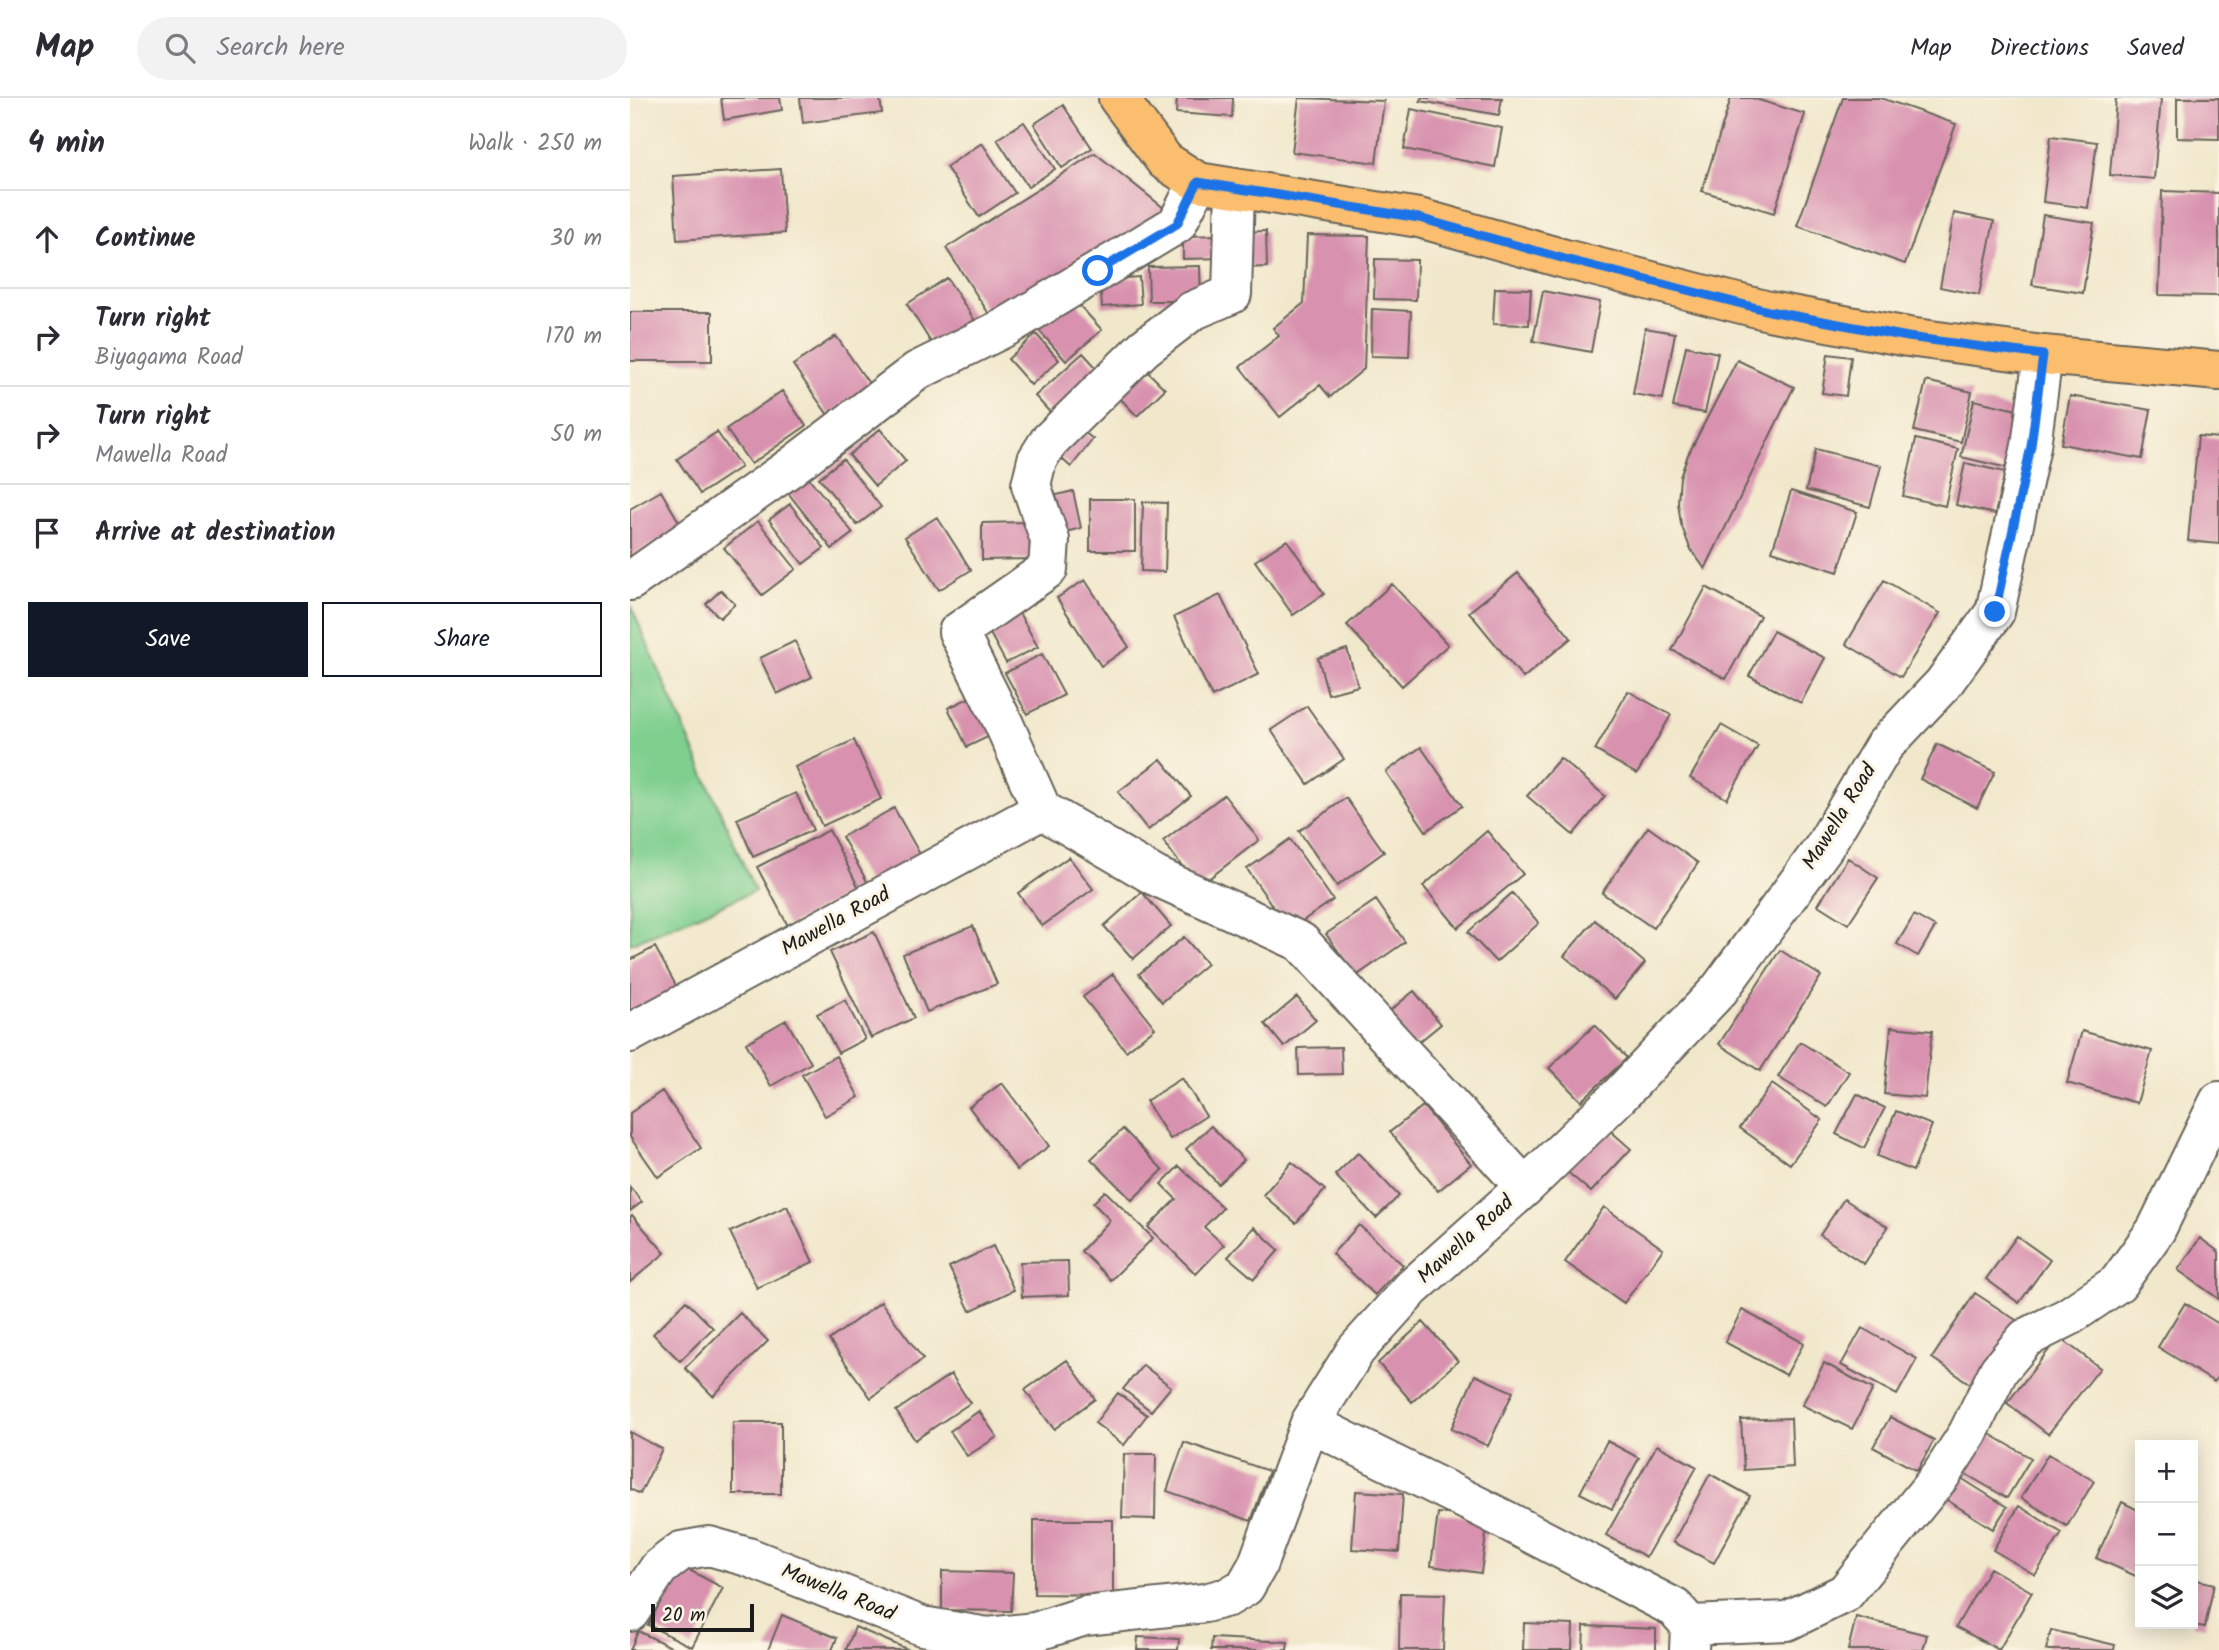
<!DOCTYPE html>
<meta charset="utf-8">
<style>
body{margin:0;font-family:Kalam,sans-serif;background:#f2f2f3;color:#2b2b33}
.controls{position:absolute;right:21px;bottom:21px;display:grid;overflow:hidden;border-radius:0px;box-shadow:0 4px 18px #0003}
.controls button{width:63px;height:63px;display:grid;place-items:center;padding:0;border:0;border-bottom:2px solid #e1e1e2;background:#fff;color:#2b2b33;font:35px sans-serif}
.scale{position:absolute;left:21px;bottom:18px;width:103px;box-sizing:border-box;padding-left:7px;border:4px solid #1c1c1c;border-top:0;font-size:19px;line-height:24px;white-space:nowrap;color:#1c1c1c;-webkit-text-stroke:5px #fcf5e5;paint-order:stroke}
.stop{position:absolute;width:21px;height:21px;margin:-16px;border:5px solid #1a73e8;border-radius:50%;background:#fff}
.stop.end{background:#1a73e8;border-color:#fff;box-shadow:0 2px 7px #0008}
.list{margin:0;padding:0;list-style:none}
h2{display:flex;justify-content:space-between;align-items:center;height:91px;margin:0;padding:0 28px;font-size:30px}
h2 small{font-size:23px;font-weight:400;color:#7c7c81}
.list li{display:grid;grid-template-columns:46px 1fr auto;gap:21px;align-items:center;box-sizing:border-box;height:98px;padding:0 28px;border-top:2px solid #e1e1e2}
.list b{display:block;font-size:26px;white-space:nowrap}
.list p{margin:0;font-size:23px;white-space:nowrap;color:#7c7c81}
.list em{font-size:23px;font-style:normal;color:#7c7c81}
.actions{display:flex;gap:14px;padding:21px 28px}
.actions a{flex:1;padding:16px 0;border:2px solid #111827;border-radius:0px;text-align:center;font-size:24px;color:#111827}
.actions .main{background:#111827;color:#fff}
.icon{flex:none;width:38px;height:38px;fill:none;stroke:currentColor;stroke-width:2;stroke-linecap:round;stroke-linejoin:round}
.map{position:relative;flex:none;width:1589px;height:1552px;overflow:hidden}
header{display:flex;align-items:center;gap:42px;box-sizing:border-box;height:98px;padding:0 35px;background:#fff;border-bottom:2px solid #e1e1e2}
header strong{font-size:33px}
nav{display:flex;gap:38px;margin-inline-start:auto;font-size:24px}
.search{width:490px;height:63px;background:#f2f2f3;display:flex;align-items:center;gap:18px;box-sizing:border-box;padding:0 24px;border-radius:38px;color:#7c7c81;font-size:26px}
main{display:flex}
aside{flex:1;background:#fff}
.map>svg:first-child{display:block}
.green{fill:#7fcf8f;stroke:#4e7656;stroke-width:2}
.building{fill:#d892af}
.lines{fill:none;stroke-linecap:round;stroke-linejoin:round}
.street-casing{stroke:#67635a;stroke-width:42}
.primary-casing{stroke:#67635a;stroke-width:42}
.street{stroke:#fff;stroke-width:38}
.primary{stroke:#fbbe6e;stroke-width:38}
.route{stroke:#1a73e8;stroke-width:9}
.labels{text-anchor:middle;dominant-baseline:central;stroke-width:6;stroke-linejoin:round;paint-order:stroke}
.street-label{font-size:21px;fill:#1c1c1c;stroke:#fcf5e5}
</style>
<header>
<strong>Map</strong>
<div class="search"><svg class="icon" aria-label="search" viewBox="0 0 24 24"><circle cx="10" cy="10" r="6"/><path d="M15 15l6 6"/></svg>Search here</div>
<nav><a>Map</a><a>Directions</a><a>Saved</a></nav>
</header>
<main>
<aside>
<h2>4 min<small>Walk · 250 m</small></h2>
<ul class="list">
<li><svg class="icon" aria-label="ahead" viewBox="0 0 24 24"><path d="M12 20V5M6 11l6-6 6 6"/></svg><div><b>Continue</b></div><em>30 m</em></li>
<li><svg class="icon" aria-label="right" viewBox="0 0 24 24"><path d="M7 20v-9h11M14 6l5 5-5 5"/></svg><div><b>Turn right</b><p>Biyagama Road</p></div><em>170 m</em></li>
<li><svg class="icon" aria-label="right" viewBox="0 0 24 24"><path d="M7 20v-9h11M14 6l5 5-5 5"/></svg><div><b>Turn right</b><p>Mawella Road</p></div><em>50 m</em></li>
<li><svg class="icon" aria-label="arrive" viewBox="0 0 24 24"><path d="M6 21V4h12l-3 4 3 4H6"/></svg><div><b>Arrive at destination</b></div></li>
</ul>
<div class="actions"><a class="main">Save</a><a>Share</a></div>
</aside>
<div class="map">
<svg width="1589" height="1552" viewBox="0 0 1589 1552">
<rect width="100%" height="100%" fill="#fcf5e5"/>
<filter id="ink" filterUnits="userSpaceOnUse"><feTurbulence type="fractalNoise" baseFrequency=".0143" numOctaves="2"/><feDisplacementMap in="SourceGraphic" scale="14" xChannelSelector="R" yChannelSelector="G"/><feConvolveMatrix kernelMatrix="1 2 1 2 8 2 1 2 1" color-interpolation-filters="sRGB"/></filter>
<filter id="wash" filterUnits="userSpaceOnUse"><feTurbulence type="fractalNoise" baseFrequency=".00686" numOctaves="4" result="noise"/><feDisplacementMap in="SourceGraphic" scale="28" xChannelSelector="R" yChannelSelector="G"/><feGaussianBlur stdDeviation="1.57" result="paint"/><feColorMatrix in="noise" values="0 0 0 0 0 0 0 0 0 0 0 0 0 0 0 0 0 1.4 0 .05"/><feComposite in="paint" operator="in"/></filter>
<g filter="url(#wash)">
<rect width="100%" height="100%" fill="#f1e8cc"/>
<path class="green" d="M0,506l125,287 -125,53z"/>
<g id="blocks">
<path class="building" d="M91,0h59l2,12 -58,10z
M170,0h80l2,15 -79,10z
M547,0h56l-1,19 -56,-4z
M669,0l85,3 -8,62 -84,-11z
M791,0h81l-3,17 -79,-14z
M1101,0h21l53,16 -31,99 -72,-22z
M1213,0h38l75,26 -51,140 -108,-38z
M1486,0h45l-7,81 -44,-4z
M1547,0h42v41l-42,-1z
M433,7l29,43 -30,20 -28,-44z
M781,11l91,19 -7,39 -91,-18z
M394,24l31,47 -27,18 -31,-48z
M1421,38l46,6 -9,66 -45,-6z
M352,45l33,50 -36,24 -33,-50z
M465,55l70,56 -170,114 -49,-75z
M151,71l4,64 -108,7 -4,-64z
M1532,93l57,2v103l-60,-1z
M1324,115l40,8 -15,74 -39,-8z
M1413,117l51,8 -11,70 -51,-8z
M636,133l1,36 -27,1 -1,-36z
M594,137v23l-41,1v-23z
M677,137l62,1 -5,133 -34,28 -10,-12 -40,32 -40,-50 39,-31 -6,-8 31,-25z
M745,161l42,1 -1,40 -42,-1z
M570,168l1,35h-52l-1,-34z
M509,179l2,27 -39,3 -2,-27z
M317,180l30,46 -42,25 -28,-45z
M865,190l36,1 -2,36 -36,-1z
M913,193l57,11 -9,50 -58,-11z
M441,198l31,34 -36,31 -30,-34z
M742,211l39,2 -2,46 -38,-1z
M0,214h82v49h-82z
M1015,230l30,5 -12,66 -30,-5z
M406,236l23,26 -28,25 -23,-26z
M206,238l34,49 -42,30 -35,-50z
M1056,248l32,7 -13,60 -32,-6z
M453,255l22,24 -48,43 -22,-24z
M1198,256l23,3 -5,39 -24,-3z
M1107,262l57,27 -89,182 -15,-21 -9,-24 -3,-21 2,-26 8,-22z
M512,268l23,23 -28,27 -23,-24z
M1296,283l46,11 -11,50 -47,-11z
M152,293l24,35 -55,38 -25,-35z
M1440,298l81,14 -9,49 -81,-15z
M1344,302l47,11 -13,57 -47,-11z
M445,327l18,14 -22,28 -17,-15z
M250,331l26,32 -31,25 -26,-31z
M87,334l24,35 -41,27 -23,-35z
M1568,338l21,2v106l-31,-3z
M1286,341l42,10 -13,57 -42,-10z
M1186,351l65,17 -11,41 -64,-17z
M213,361l38,48 -24,18 -38,-47z
M1335,365l40,9 -10,42 -39,-9z
M175,375l48,60 -21,16 -47,-60z
M31,393l21,36 -52,30v-48z
M443,393l8,37 -27,7 -9,-37z
M1161,393l66,21 -19,60 -66,-21z
M460,401h45v52h-45z
M513,404l24,1 -2,69 -24,-1z
M160,406l34,44 -21,16 -34,-44z
M307,419l34,53 -32,20 -34,-53z
M128,423l38,48 -34,26 -38,-47z
M399,424l1,37 -48,1v-37z
M657,442l37,54 -31,21 -38,-54z
M888,475l53,65 -48,40 -54,-66z
M455,482l44,67 -28,19 -44,-68z
M1254,482l56,33 -39,64 -55,-33z
M762,486l56,61 -46,41 -55,-61z
M1076,489l54,29 -34,63 -54,-29z
M91,492l14,14 -15,14 -14,-14z
M590,497l39,79 -47,23 -38,-80z
M388,513l20,36 -32,16 -19,-35z
M1143,533l52,27 -24,45 -52,-27z
M165,543l17,36 -35,17 -17,-36z
M717,551l11,37 -30,8 -10,-36z
M412,556l22,41 -37,19 -22,-41z
M998,593l43,24 -34,59 -42,-24z
M345,597l19,39 -27,13 -19,-39z
M677,608l37,53 -36,25 -37,-54z
M1091,627l37,21 -31,53 -37,-21z
M224,642l27,59 -59,27 -27,-59z
M1307,646l58,28 -18,36 -57,-29z
M791,649l41,59 -36,25 -40,-59z
M930,660l45,38 -32,39 -46,-39z
M531,661l30,37 -43,34 -30,-38z
M166,695l17,37 -60,27 -16,-38z
M594,697l35,45 -61,47 -35,-46z
M716,700l38,54 -47,34 -38,-55z
M264,710l27,48 -52,29 -27,-48z
M1018,729l50,36 -45,65 -51,-35z
M199,732l30,58 -71,38 -31,-59z
M857,733l36,43 -65,54 -35,-42z
M660,741l43,61 -44,30 -42,-61z
M439,759l24,32 -51,37 -24,-33z
M1218,760l30,20 -30,46 -30,-19z
M512,794l29,34 -38,33 -29,-33z
M882,795l27,30 -43,39 -28,-30z
M746,802l29,42 -49,34 -30,-42z
M1284,817l21,12 -17,29 -21,-12z
M965,822l50,43 -30,36 -51,-43z
M343,828l24,58 -70,28 -24,-58z
M244,834l40,86 -43,20 -41,-86z
M554,839l23,27 -45,38 -23,-28z
M25,849l24,44 -49,26v-57z
M1150,852l41,26 -61,95 -41,-27z
M483,876l42,54 -29,23 -43,-54z
M784,893l27,33 -28,23 -27,-33z
M667,899l19,23 -32,27 -19,-23z
M215,902l20,39 -27,14 -21,-39z
M156,922l25,43 -40,23 -25,-43z
M965,927l32,33 -46,43 -32,-33z
M1261,929l41,4 -7,67 -41,-4z
M1452,933l70,20 -15,52 -70,-20z
M1170,944l49,30 -22,35 -49,-30z
M711,949l1,27 -43,1 -1,-27z
M206,958l23,41 -34,19 -23,-41z
M552,980l24,38 -36,23 -24,-38z
M372,985l47,63 -32,24 -48,-63z
M1142,986l50,36 -32,44 -50,-36z
M32,993l39,57 -43,29 -28,-40v-24z
M1227,996l28,14 -21,40 -28,-14z
M793,1008l48,58 -33,27 -48,-59z
M1266,1013l36,14 -19,46 -36,-15z
M581,1028l33,34 -26,24 -32,-35z
M975,1028l26,23 -40,43 -26,-22z
M493,1031l40,41 -31,30 -41,-41z
M728,1055l41,43 -23,22 -41,-43z
M662,1064l33,28 -29,33 -33,-28z
M549,1068l44,42 -19,19 20,18 -28,29 -48,-47 28,-28 -15,-15z
M0,1089l12,15 -12,9z
M475,1093l48,47 -42,42 -30,-29 29,-31 -17,-17z
M1214,1101l44,28 -24,37 -44,-29z
M157,1108l26,56 -56,26 -27,-56z
M974,1109l59,42 -39,54 -59,-41z
M2,1117l33,38 -35,29v-65z
M729,1127l44,40 -28,30 -43,-41z
M624,1129l25,23 -25,29 -26,-22z
M1387,1138l33,24 -31,43 -33,-24z
M1570,1140l19,14v47l-41,-29z
M363,1148l21,44 -44,21 -21,-44z
M438,1163l1,34 -47,2 -2,-35z
M1345,1195l44,29 -44,65 -43,-29z
M56,1203l27,27 -33,33 -27,-27z
M251,1204l42,57 -52,39 -42,-58z
M1555,1205l34,21v51l-5,7 -56,-35z
M1112,1212l62,33 -18,32 -61,-33z
M110,1215l28,28 -55,55 -28,-28z
M793,1224l35,39 -46,41 -34,-39z
M1232,1230l55,31 -20,36 -56,-30z
M1429,1239l41,31 -52,66 -41,-31z
M437,1262l28,39 -41,30 -29,-39z
M1194,1265l49,26 -21,40 -50,-24z
M513,1267l28,22 -20,24 -28,-22z
M321,1276l19,29 -55,37 -19,-29z
M845,1277l38,17 -25,54 -37,-17z
M488,1295l29,22 -23,30 -29,-22z
M349,1313l18,26 -30,19 -17,-25z
M1260,1319l44,23 -17,31 -44,-24z
M1161,1320l2,49 -49,3 -3,-50z
M103,1324h48v72h-48z
M0,1334l32,17 -22,45 -10,-5z
M1358,1335l43,25 -24,40 -43,-25z
M977,1343l32,17 -27,51 -32,-16z
M554,1344l85,29 -18,50 -84,-30z
M1027,1347l40,22 -51,90 -40,-22z
M494,1356h32l-1,65 -33,-1z
M1418,1356l46,27 -27,45 -46,-28z
M1080,1376l40,22 -36,67 -41,-21z
M1331,1380l46,29 -14,22 -46,-29z
M726,1393l47,3 -4,58 -47,-3z
M1492,1404l18,9v67l-44,-20z
M1389,1408l43,27 -27,42 -42,-25z
M808,1415l50,6 -7,54 -50,-7z
M404,1422h79v75l-79,-1z
M50,1467l43,23 -31,59 -44,-22z
M1360,1470l42,24 -33,58 -43,-23z
M312,1473l71,2 -2,38 -69,-1z
M1563,1481l21,5 -9,43 -12,-2z
M770,1495l45,1 -2,56h-44z
M152,1517l55,23 -5,12h-64z
M1226,1519l71,18 -4,15h-75z
M894,1525l49,2 -1,25h-49z
M954,1528l72,3v21h-73z
M225,1529l54,23h-63z
M1421,1532l64,15 -1,5h-68z
M8,1533l39,19h-47z
M508,1539l41,2 -1,11h-41z
M582,1540l76,4 -1,8h-76z"/>
</g>
</g>
<g filter="url(#ink)">
<use href="#blocks" fill-opacity="0" stroke="#67635a" stroke-width="2"/>
<g class="lines">
<defs>
<path id="street" d="M605,91l-3,105 -40,17 -48,37 -95,93 -12,19 -6,25 19,55 -2,29 -90,63 45,90 39,88 113,66 146,66 224,245
M0,483l161,-114 126,-96 89,-44 171,-103 21,-42
M0,935l412,-223
M680,1325l170,84 195,101 15,17 -1,25
M0,1514l29,-44 22,-17 28,-5 39,11 174,69 66,11 47,-5 50,-16 120,-13 23,-6 17,-10 12,-21 53,-143 46,-73 56,-62 113,-101 95,-92 99,-105 105,-143 60,-101 59,-62 52,-72 36,-166 12,-91
M1060,1527l97,-4 58,-28 96,-118 27,-42 31,-63 27,-32 42,-21 50,-34 38,-53 63,-129"/>
<path id="primary" d="M488,0l47,63 33,21 221,36 146,41 204,52 139,26 135,18 176,16"/>
</defs>
<use href="#street" class="street-casing"/>
<use href="#primary" class="primary-casing"/>
<use href="#street" class="street"/>
<use href="#primary" class="primary"/>
</g>
</g>
<g class="lines" filter="url(#ink)">
<path class="route" d="M468,173l79,-47 21,-42 221,36 146,41 204,52 139,26 135,18 -12,91 -36,166"/>
</g>
<g class="labels">
<g class="street-label">
<text transform="translate(1210 719) rotate(-58)">Mawella Road</text>
<text transform="translate(206 824) rotate(-29)">Mawella Road</text>
<text transform="translate(836 1142) rotate(-42)">Mawella Road</text>
<text transform="translate(208 1495) rotate(22)">Mawella Road</text>
</g>
</g>
</svg>
<div class="controls">
<button>+</button>
<button>−</button>
<button><svg class="icon" aria-label="layers" viewBox="0 0 24 24"><path d="M12 4l9 5-9 5-9-5zM3 14l9 5 9-5"/></svg></button>
</div>
<div class="scale">20 m</div>
<div class="stop" style="left:468px;top:173px"></div>
<div class="stop end" style="left:1365px;top:514px"></div>
</div>
</main>
